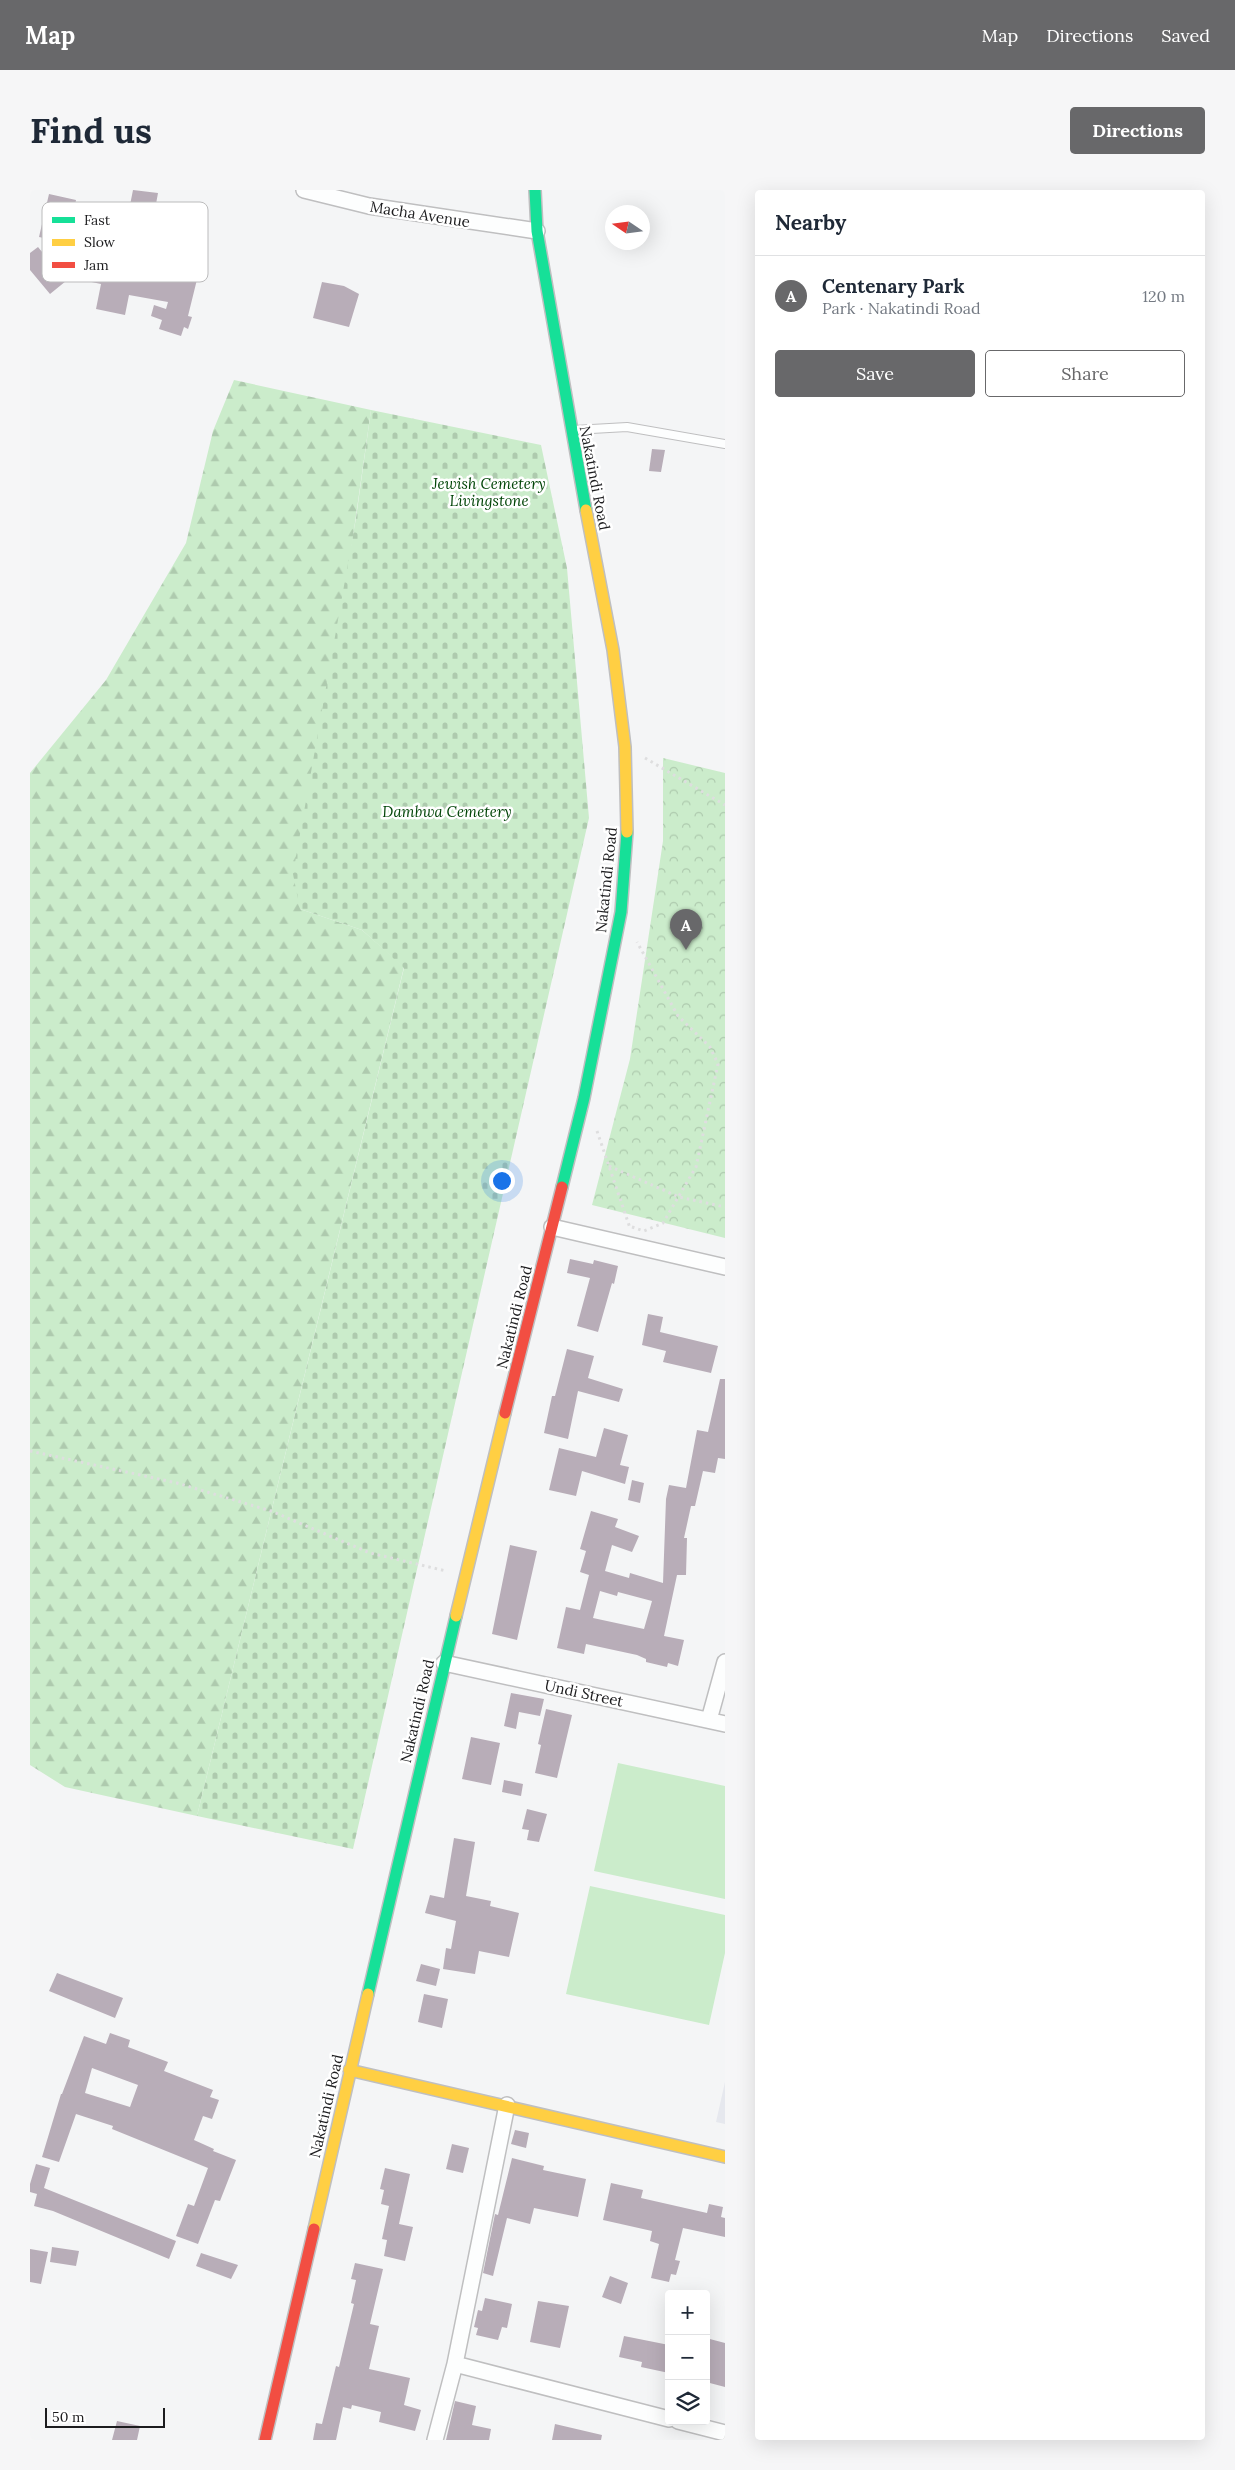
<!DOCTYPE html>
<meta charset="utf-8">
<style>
body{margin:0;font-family:Lora,serif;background:#f6f6f7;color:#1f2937}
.controls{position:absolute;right:15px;bottom:15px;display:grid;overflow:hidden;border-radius:5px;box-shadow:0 5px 20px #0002}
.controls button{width:45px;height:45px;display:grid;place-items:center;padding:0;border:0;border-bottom:1px solid #e0e1e3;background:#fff;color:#1f2937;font:25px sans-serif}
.compass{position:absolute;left:575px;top:15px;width:45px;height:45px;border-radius:50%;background:#fff;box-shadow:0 5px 20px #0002;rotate:283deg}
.scale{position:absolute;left:15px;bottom:12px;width:120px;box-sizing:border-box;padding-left:5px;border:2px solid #1c1c1e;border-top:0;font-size:14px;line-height:18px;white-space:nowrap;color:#1c1c1e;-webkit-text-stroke:4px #fff;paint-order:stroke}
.you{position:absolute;left:471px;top:990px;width:18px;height:18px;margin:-12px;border:4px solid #fff;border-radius:50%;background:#1a73e8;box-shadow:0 0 0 8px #1a73e833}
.badge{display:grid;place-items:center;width:32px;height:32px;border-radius:50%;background:#68686a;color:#fff;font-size:16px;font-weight:700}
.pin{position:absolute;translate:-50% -41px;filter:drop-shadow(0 1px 2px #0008)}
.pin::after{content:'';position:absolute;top:26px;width:18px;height:15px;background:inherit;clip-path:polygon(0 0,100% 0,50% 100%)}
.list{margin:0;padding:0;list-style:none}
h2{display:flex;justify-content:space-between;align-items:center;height:65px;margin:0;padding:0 20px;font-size:21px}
h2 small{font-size:16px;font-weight:400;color:#747a83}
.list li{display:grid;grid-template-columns:32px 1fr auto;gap:15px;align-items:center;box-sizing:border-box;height:80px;padding:0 20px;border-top:1px solid #e0e1e3}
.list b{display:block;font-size:19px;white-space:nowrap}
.list p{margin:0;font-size:16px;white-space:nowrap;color:#747a83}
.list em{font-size:16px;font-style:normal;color:#747a83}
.actions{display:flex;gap:10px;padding:15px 20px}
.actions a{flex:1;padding:11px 0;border:1px solid #68686a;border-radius:5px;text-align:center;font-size:18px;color:#68686a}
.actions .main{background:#68686a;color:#fff}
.icon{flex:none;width:28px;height:28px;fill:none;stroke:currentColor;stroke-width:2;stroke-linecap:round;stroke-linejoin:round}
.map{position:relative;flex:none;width:695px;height:2250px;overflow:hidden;border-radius:5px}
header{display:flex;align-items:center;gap:30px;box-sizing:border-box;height:70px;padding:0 25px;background:#68686a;color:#fff}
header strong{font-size:24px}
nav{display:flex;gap:28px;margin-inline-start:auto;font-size:18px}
.intro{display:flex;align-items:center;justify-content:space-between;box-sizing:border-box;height:120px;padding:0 30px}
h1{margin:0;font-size:35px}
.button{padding:12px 22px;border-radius:5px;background:#68686a;color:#fff;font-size:18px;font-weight:700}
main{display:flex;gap:30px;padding:0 30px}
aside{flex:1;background:#fff;border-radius:5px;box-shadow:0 5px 20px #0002}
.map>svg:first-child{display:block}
.built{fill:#e6e8ee}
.grass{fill:#cbeccb}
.forest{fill:url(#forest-firs)}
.cemetery{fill:url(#cemetery-stones)}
.park{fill:url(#park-crowns)}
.building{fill:#b8adb8;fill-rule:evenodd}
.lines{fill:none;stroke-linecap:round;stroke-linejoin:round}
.lane-casing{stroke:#bfbfc0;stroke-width:10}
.street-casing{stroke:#bfbfc0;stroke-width:18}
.fast-casing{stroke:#bfbfc0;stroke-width:14}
.slow-casing{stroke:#bfbfc0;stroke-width:14}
.jam-casing{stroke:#bfbfc0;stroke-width:14}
.path{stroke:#dededf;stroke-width:3;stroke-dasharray:2.5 4;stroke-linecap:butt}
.lane{stroke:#fdfefe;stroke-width:8}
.street{stroke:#fdfefe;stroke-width:15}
.fast{stroke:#16e098;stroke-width:11}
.slow{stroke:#ffcf43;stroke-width:11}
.jam{stroke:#f24e42;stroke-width:11}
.labels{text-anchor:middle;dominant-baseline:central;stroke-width:5;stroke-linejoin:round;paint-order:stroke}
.street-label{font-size:15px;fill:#1c1c1e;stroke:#fff}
.park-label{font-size:15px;font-style:italic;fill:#014507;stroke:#fff}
.key{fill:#fff;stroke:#bbbbbc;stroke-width:1}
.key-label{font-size:14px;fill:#1c1c1e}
</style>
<header>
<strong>Map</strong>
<nav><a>Map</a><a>Directions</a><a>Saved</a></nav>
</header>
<div class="intro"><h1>Find us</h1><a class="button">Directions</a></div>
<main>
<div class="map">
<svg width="695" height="2250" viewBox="0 0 695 2250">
<defs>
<pattern id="forest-firs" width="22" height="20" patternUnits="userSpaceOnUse" patternTransform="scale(1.25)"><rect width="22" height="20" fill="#cbeccb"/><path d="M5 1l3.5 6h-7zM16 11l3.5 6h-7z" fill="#aecaae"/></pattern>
<pattern id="cemetery-stones" width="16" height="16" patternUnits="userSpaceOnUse" patternTransform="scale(1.25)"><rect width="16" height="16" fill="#cbeccb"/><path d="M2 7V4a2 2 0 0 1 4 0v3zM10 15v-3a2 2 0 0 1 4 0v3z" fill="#aecaae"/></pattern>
<pattern id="park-crowns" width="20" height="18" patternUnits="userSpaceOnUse" patternTransform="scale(1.25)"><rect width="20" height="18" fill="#cbeccb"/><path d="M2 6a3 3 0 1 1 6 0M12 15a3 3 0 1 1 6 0" fill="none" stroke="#aecaae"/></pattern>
</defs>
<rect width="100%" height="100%" fill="#f4f5f6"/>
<path class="built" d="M695,1892v42l-9,-2z"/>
<path class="grass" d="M588,1573l107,23v113l-131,-28z
M560,1696l135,29v38l-16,72 -143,-31z"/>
<path class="forest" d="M204,190l137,30 -71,499 62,21 42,37 -207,849 -132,-29 -35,-22v-992l76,-93 80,-137 27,-112z"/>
<path class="cemetery" d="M341,220l170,35 26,123 22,250 -236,1031 -156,-33 207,-848 -42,-38 -62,-21 -7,-35 63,-356z"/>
<path class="park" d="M633,568l62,15v465l-133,-33 38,-146 33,-218z"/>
<path class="building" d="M103,0l25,3 -4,22 11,3 -3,14 44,11 -18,73 4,1 -4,12 -4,-2 -3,9 -22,-7 3,-9 -11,-4 3,-11 12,4 2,-7 -39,-7 -4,20 -29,-6 5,-25 -19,-4 6,-33 -49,-10 10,-43 27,6 -2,10 53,10z
M8,57l28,34 -16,13 -20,-24v-17z
M292,92l22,4 15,8 -10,33 -36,-9z
M622,259l13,1 -4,22 -12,-1z
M540,1069l23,5 1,-4 24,6 -4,18 -2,-1 -14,49 -21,-6 13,-48 -23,-5z
M618,1124l15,3 -3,15 58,14 -7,27 -48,-11 3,-11 -24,-6z
M537,1159l27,7 -6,22 35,11 -4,13 -41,-11 -10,48 -24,-6 8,-37h3z
M690,1189h5v80l-7,-1 -3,15 -12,-2 -8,35h-4l-7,32h3l-1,37h-9l-13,61 20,4 -6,26 -10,-3 -1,4 -21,-5v-3l-9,-4 -51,-11 -2,10 -27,-6 9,-41 14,3 9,-35 -9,-3 6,-21 -6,-2 11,-38 27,8 -3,8 24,9 -7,16 -20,-7 -7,26 24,7 1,-5 33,10 3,-84 3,-14 17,3 11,-58 11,2zM570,1401l17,5 1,-4 34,9 -8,28 -51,-11z
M574,1238l24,7 -8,30 9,2 -4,17 -43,-13 -6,25 -27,-6 10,-42 37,9z
M602,1290l12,3 -4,20 -12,-3z
M480,1355l27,6 -20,89 -25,-6z
M481,1503l33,6 -4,17 -21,-4 -3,17 -12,-3z
M516,1519l26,6 -15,63 -22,-5 6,-28 -3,-1z
M441,1547l29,6 -9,42 -29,-6z
M474,1590l19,4 -2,12 -19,-4z
M497,1619l20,5 -8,28 -12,-2 2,-10 -7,-1z
M424,1648l21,4 -9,54 25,5 -1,5 29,7 -10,44 -30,-6 -4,23 -32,-5 3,-21 5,1 5,-28 -31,-8 5,-18 14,3z
M391,1774l19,5 -4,17 -20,-5z
M27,1783l66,25 -8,20 -66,-27z
M394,1804l24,5 -6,29 -24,-6z
M80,1843l20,7 -2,7 40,15 -4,9 49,19 -3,7 9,3 -7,19 -9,-3 -9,24 20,9 -1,2 23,9 -16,41 -5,-1 -17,44 -22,-8 12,-32 6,2 14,-38 -96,-39 1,-3 -37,-12 -17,48 -17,-5 19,-63h1l22,-58 22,8zM62,1878l46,17 -8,22 -45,-14z
M485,1940l14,3 -3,15 -15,-4z
M422,1954l17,4 -6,25 -17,-4z
M482,1968l32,8 -1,4 43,9 -8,38 -44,-9 -4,16 -23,-6 -14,58 -10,-3 12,-59 3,1z
M6,1974l14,4 -6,20 132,53 -7,18 -116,-48 -19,-5 3,-12 -7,-2v-8z
M355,1978l25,6 -11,50 14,3 -8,34 -21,-5 3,-16 -5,-1 7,-33 -8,-2 3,-14 -4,-1z
M581,1993l32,7 -2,8 66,15 2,-9 14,3 -2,10 4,1v19l-42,-9 -8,32 5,1 -4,14 -5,-1 -2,8 -18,-4 8,-34 -9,-3 2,-10 -49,-11z
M22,2057l27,4 -3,15 -26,-4z
M0,2059l18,3 -7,32 -11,-2z
M171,2063l37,12 -7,14 -35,-13z
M325,2073l28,6 -13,55 9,2 -10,43 41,9 -6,27 17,5 -6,21 -36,-9 2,-10 -29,-7 -1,4 -8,-2 -7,33h-23l3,-17 6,1 14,-58 3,1 15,-63 -3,-1 5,-23 -5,-1z
M580,2086l18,7 -7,21 -19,-7z
M455,2108l27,6 -5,24 -5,-1 -4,13 -22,-5 2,-7 -4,-1 4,-17 4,1z
M508,2111l31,5 -9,42 -30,-6z
M594,2146l45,9v28l-28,-6 1,-5 -23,-5z
M676,2148l19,5v44l-19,-5z
M425,2211l21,5 -4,19 19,4 -2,11h-43z
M87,2231l23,5 -3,14h-25z
M525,2234l47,11 -1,5h-49z"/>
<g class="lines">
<defs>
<path id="lane" d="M544,240l53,-3 98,17"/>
<path id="street" d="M274,0l65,16 168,25
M522,1037l173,40
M414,1473l281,61
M679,1530l16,-58
M425,2174l214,55
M648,2231l47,12
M405,2250l20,-76 52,-259"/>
<path id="fast" d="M505,0l2,41 49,279
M532,997l22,-89 37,-186 6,-80
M338,1804l88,-378"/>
<path id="slow" d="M556,320l27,140 12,97 2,85
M426,1426l49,-203
M319,1880l376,87
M284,2039l54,-235"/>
<path id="jam" d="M475,1223l57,-226
M235,2250l49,-211"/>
</defs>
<use href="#lane" class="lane-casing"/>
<use href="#street" class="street-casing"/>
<use href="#fast" class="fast-casing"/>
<use href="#slow" class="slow-casing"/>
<use href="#jam" class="jam-casing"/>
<path class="path" d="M615,568l80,47
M567,941l33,97
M579,976l70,31 46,10
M602,1037l12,4 19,-8 33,-56 22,-103 -8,-17 -32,-31 -41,-74
M0,1261l147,32 94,28 99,42 76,18"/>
<use href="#lane" class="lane"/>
<use href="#street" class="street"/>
<use href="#fast" class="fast"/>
<use href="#slow" class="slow"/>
<use href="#jam" class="jam"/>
</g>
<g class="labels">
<g class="street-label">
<text transform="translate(390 24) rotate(9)">Macha Avenue</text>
<text transform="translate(565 288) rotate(79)">Nakatindi Road</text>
<text transform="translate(576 690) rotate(-84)">Nakatindi Road</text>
<text transform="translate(484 1127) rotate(-76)">Nakatindi Road</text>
<text transform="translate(554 1503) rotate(12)">Undi Street</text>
<text transform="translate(387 1521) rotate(-77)">Nakatindi Road</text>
<text transform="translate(296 1916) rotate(-77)">Nakatindi Road</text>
</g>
<g class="park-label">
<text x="459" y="293">Jewish Cemetery<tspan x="459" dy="17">Livingstone</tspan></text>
<text x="417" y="621">Dambwa Cemetery</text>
</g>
</g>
<rect x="12" y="12" width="166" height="80" rx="8" class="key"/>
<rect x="22" y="27" width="23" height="6" fill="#16e098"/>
<rect x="22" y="49" width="23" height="7" fill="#ffcf43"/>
<rect x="22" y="72" width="23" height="6" fill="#f24e42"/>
<g class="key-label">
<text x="54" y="35">Fast</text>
<text x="54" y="57">Slow</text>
<text x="54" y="80">Jam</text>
</g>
</svg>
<div class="controls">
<button>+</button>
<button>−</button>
<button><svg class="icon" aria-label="layers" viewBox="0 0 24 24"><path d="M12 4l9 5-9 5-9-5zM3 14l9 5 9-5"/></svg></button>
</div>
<svg class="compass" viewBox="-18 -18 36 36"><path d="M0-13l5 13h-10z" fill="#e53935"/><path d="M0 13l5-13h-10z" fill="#747a83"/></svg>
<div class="scale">50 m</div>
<div class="you"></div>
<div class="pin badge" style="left:656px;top:760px">A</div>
</div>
<aside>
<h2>Nearby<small></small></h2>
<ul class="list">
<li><span class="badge">A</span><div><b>Centenary Park</b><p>Park · Nakatindi Road</p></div><em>120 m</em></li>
</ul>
<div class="actions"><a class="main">Save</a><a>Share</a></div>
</aside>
</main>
